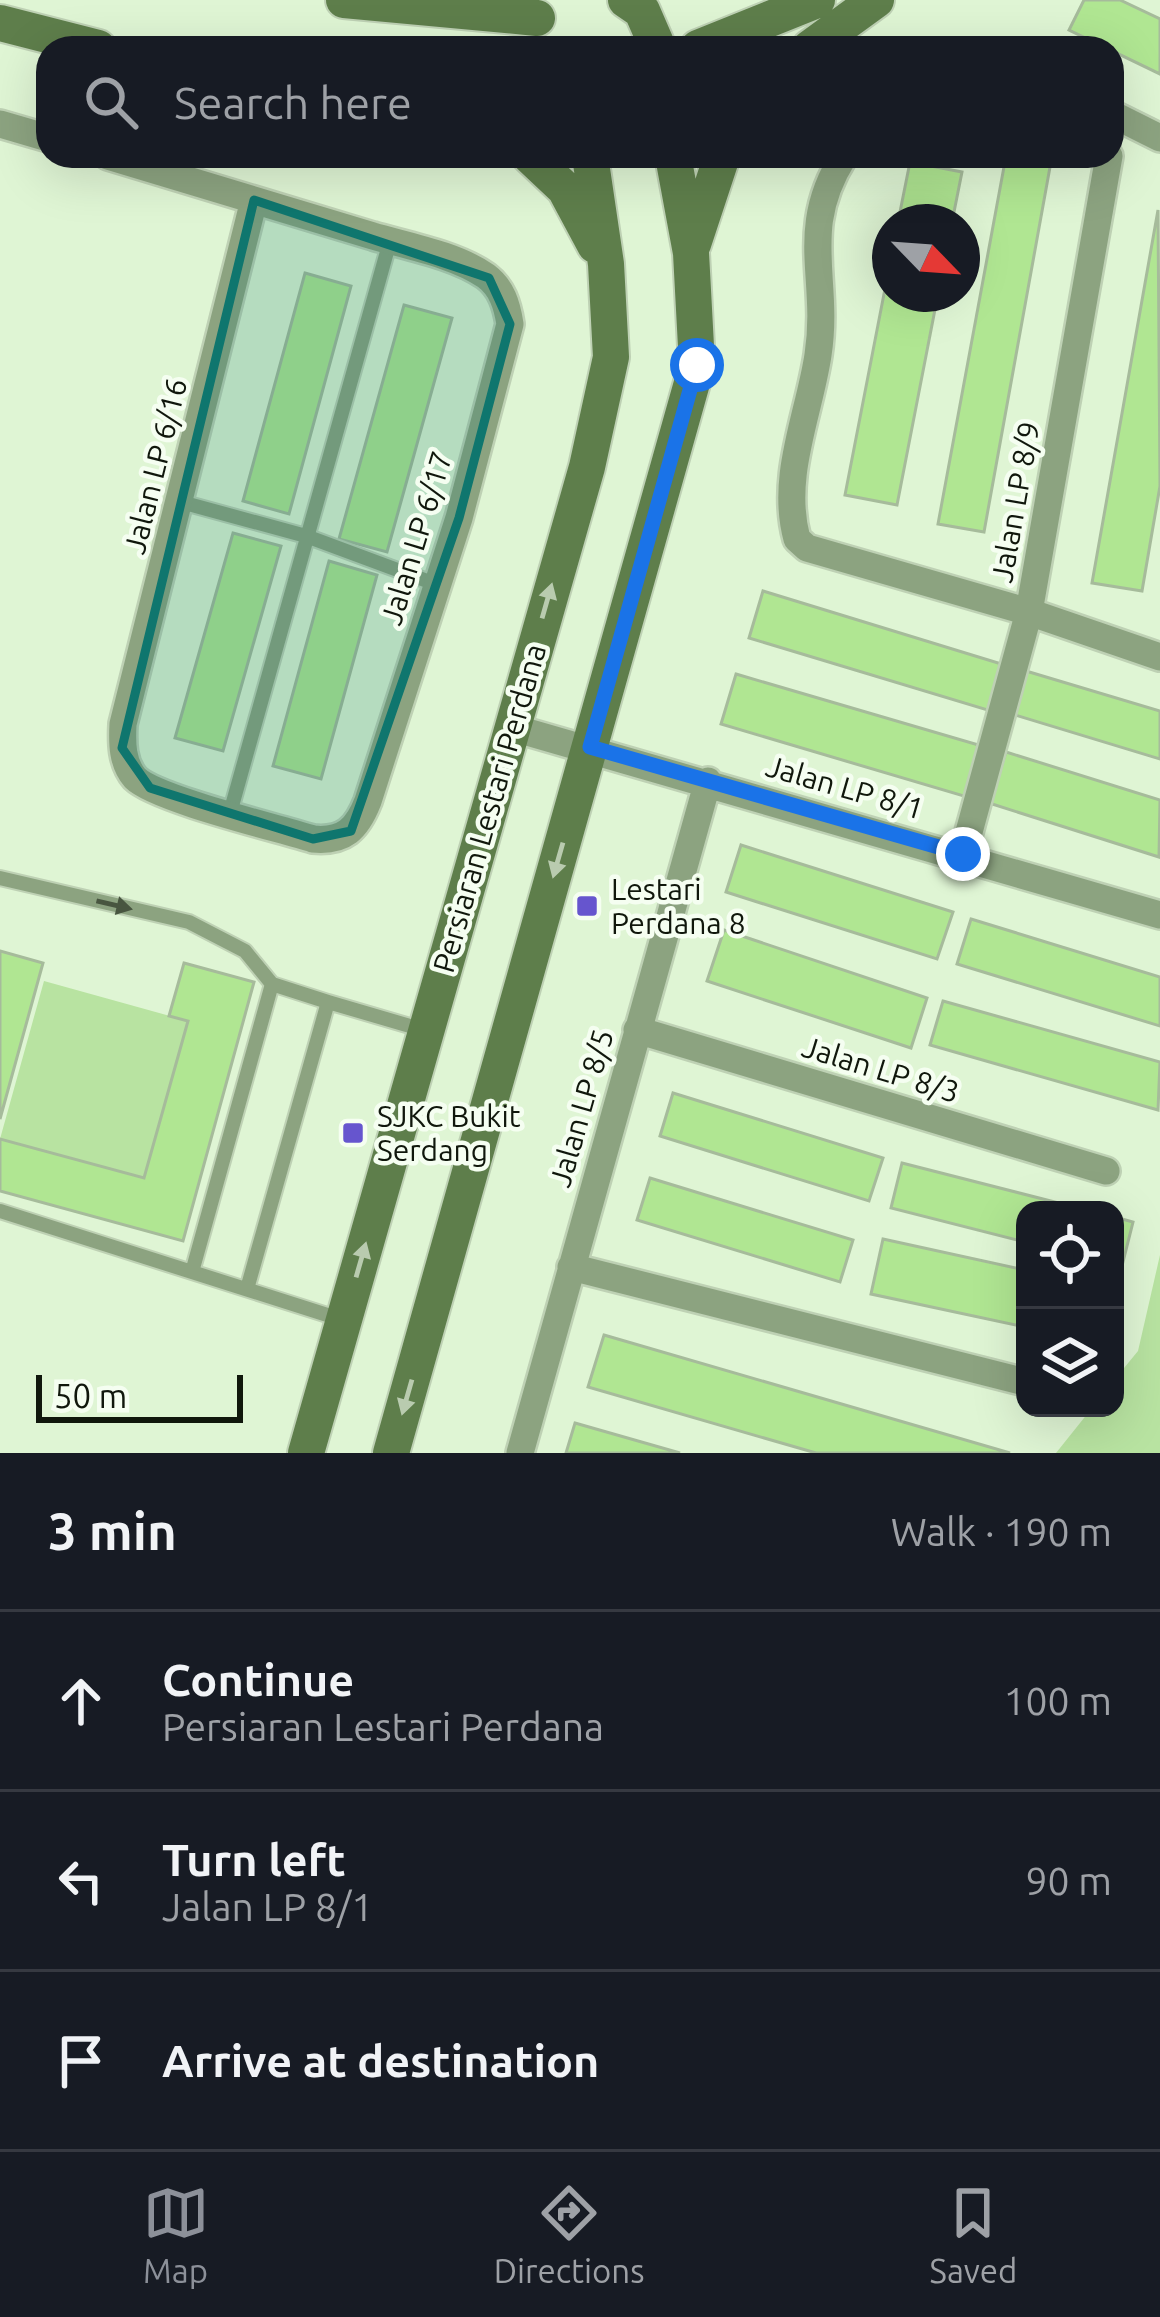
<!DOCTYPE html>
<meta charset="utf-8">
<style>
body{margin:0;font-family:Ubuntu,sans-serif;background:#242831;color:#f1f3f6}
.controls{position:absolute;right:36px;bottom:36px;display:grid;overflow:hidden;border-radius:24px;box-shadow:0 12px 48px #0002}
.controls button{width:108px;height:108px;display:grid;place-items:center;padding:0;border:0;border-bottom:3px solid #363941;background:#171b24;color:#f1f3f6;font:60px sans-serif}
.compass{position:absolute;left:872px;top:204px;width:108px;height:108px;border-radius:50%;background:#171b24;box-shadow:0 12px 48px #0002;rotate:115deg}
.scale{position:absolute;left:36px;bottom:30px;width:207px;box-sizing:border-box;padding-left:12px;border:6px solid #10170c;border-top:0;font-size:33px;line-height:42px;white-space:nowrap;color:#10170c;-webkit-text-stroke:9px #f5fef1;paint-order:stroke}
.stop{position:absolute;width:36px;height:36px;margin:-27px;border:9px solid #1a73e8;border-radius:50%;background:#fff}
.stop.end{background:#1a73e8;border-color:#fff;box-shadow:0 3px 12px #0008}
.list{margin:0;padding:0;list-style:none}
h2{display:flex;justify-content:space-between;align-items:center;height:156px;margin:0;padding:0 48px;font-size:51px}
h2 small{font-size:39px;font-weight:400;color:#9ea1a6}
.list li{display:grid;grid-template-columns:78px 1fr auto;gap:36px;align-items:center;box-sizing:border-box;height:180px;padding:0 48px;border-top:3px solid #363941}
.list b{display:block;font-size:45px;white-space:nowrap}
.list p{margin:0;font-size:39px;white-space:nowrap;color:#9ea1a6}
.list em{font-size:39px;font-style:normal;color:#9ea1a6}
.icon{flex:none;width:66px;height:66px;fill:none;stroke:currentColor;stroke-width:2;stroke-linecap:round;stroke-linejoin:round}
.map{position:relative;flex:none;width:1160px;height:1453px;overflow:hidden}
.search{position:absolute;background:#171b24;box-shadow:0 12px 48px #0002;left:36px;right:36px;top:36px;height:132px;display:flex;align-items:center;gap:30px;box-sizing:border-box;padding:0 42px;border-radius:36px;color:#9ea1a6;font-size:45px}
.sheet{height:696px;background:#171b24}
nav{display:flex;justify-content:space-around;align-items:center;box-sizing:border-box;height:168px;border-top:3px solid #363941;background:#171b24;font-size:33px;color:#9ea1a6}
nav a{display:grid;justify-items:center;gap:6px}
nav .on{color:#8c9099}
.map>svg:first-child{display:block}
.green{fill:#b8e3a1}
.building{fill:#b0e692;stroke:#a6bb9b;stroke-width:3}
.lines{fill:none;stroke-linecap:round;stroke-linejoin:round}
.lane-casing{stroke:#bed1b4;stroke-width:18}
.street-casing{stroke:#bed1b4;stroke-width:32}
.secondary-casing{stroke:#bed1b4;stroke-width:40}
.lane{stroke:#8ca380;stroke-width:14}
.street{stroke:#8ca380;stroke-width:27}
.secondary{stroke:#5e7e4b;stroke-width:36}
.oneway{fill:#b9cbaf}
.oneway2{fill:#485640}
.route{stroke:#1a73e8;stroke-width:15}
.marked{fill:#0f766e;fill-opacity:0.2;stroke:#0f766e;stroke-width:9;stroke-linejoin:round}
.poi-dot{fill:#6655ce;stroke:#f5fef1;stroke-width:4.5}
.labels{text-anchor:middle;dominant-baseline:central;stroke-width:9;stroke-linejoin:round;paint-order:stroke}
.street-label{font-size:30px;fill:#10170c;stroke:#f5fef1}
.poi-label{font-size:30px;fill:#10170c;stroke:#f5fef1;text-anchor:start}
</style>
<div class="map">
<svg width="1160" height="1453" viewBox="0 0 1160 1453">
<rect width="100%" height="100%" fill="#dff5d4"/>
<path class="green" d="M44,981l144,40 -44,157 -144,-39z
M1160,1255v198h-104l36,-45h23v-29l23,-28z"/>
<path class="building" d="M1084,0h36l40,19v55l-91,-44z
M1006,156h46l-68,376 -46,-8z
M910,162l52,10 -10,50h-54z
M1158,210l2,276 -18,105 -50,-8z
M890,263v31h48l-41,211 -52,-10z
M305,273l46,13 -62,228 -46,-13z
M404,305l48,13 -65,234 -48,-13z
M233,533l48,13 -58,205 -48,-13z
M329,561l48,14 -56,204 -48,-13z
M763,591l245,75 -14,46 -245,-74z
M1026,671l134,40v48l-148,-45z
M736,674l246,72 -15,51 -246,-73z
M1006,752l154,48 -1,57 -170,-54z
M741,845l212,67 -16,47 -211,-67z
M971,919l189,58v49l-203,-62z
M724,930l203,68 -16,50 -204,-67z
M0,951l43,12 -43,156z
M184,963l70,19 -71,259 -183,-50v-52l144,39 44,-157 -19,-5z
M943,1001l217,61 -2,48 -228,-65z
M673,1093l210,65 -14,43 -209,-65z
M902,1163l184,47h-61v32l-134,-34z
M650,1178l203,62 -13,42 -203,-62z
M1115,1217l18,5 -11,44 -7,-2z
M883,1239l142,31v57l-154,-33z
M604,1335l406,118h-194l-228,-66z
M575,1423l105,30h-114z"/>
<g class="lines">
<defs>
<path id="lane" d="M181,502l125,34 132,49
M230,813l160,-572
M0,878l189,44 56,29 27,33 56,18 -81,287
M328,1002l99,29
M0,1211l343,109
M192,1272l80,-288"/>
<path id="street" d="M1112,114l48,24
M0,124l48,14
M108,156c89,26 177,53 265,80 35,10 83,19 113,40 16,12 21,29 24,48l-51,194 -91,283c-11,28 -24,41 -55,38 -35,-11 -157,-40 -178,-61 -13,-15 -13,-35 -12,-54l131,-524
M844,156c-47,74 -14,122 -26,199 -9,60 -38,122 -21,184l10,9 222,64 131,45
M510,727l650,188
M963,854l66,-242 80,-456
M637,1030l469,141
M571,1267l454,115
M520,1453l188,-672"/>
<path id="secondary" d="M344,0l193,18
M626,0l16,11 16,37
M0,23l98,25
M698,48l119,-48
M810,48l66,-48
M530,156l35,33 30,56
M693,244l29,-88
M306,1453l281,-986 24,-110 -5,-93 -16,-108
M391,1453l306,-1088 -6,-112 -18,-97"/>
</defs>
<use href="#lane" class="lane-casing"/>
<use href="#street" class="street-casing"/>
<use href="#secondary" class="secondary-casing"/>
<use href="#lane" class="lane"/>
<use href="#street" class="street"/>
<use href="#secondary" class="secondary"/>
</g>
<defs><path id="oneway-solid" d="M-6-.8H1V-3.2L6.5 0L1 3.2V.8H-6Z" transform="scale(3)"/></defs>
<g class="oneway">
<use href="#oneway-solid" transform="translate(547 601) rotate(-74)"/>
<use href="#oneway-solid" transform="translate(558 860) rotate(106)"/>
<use href="#oneway-solid" transform="translate(361 1260) rotate(-74)"/>
<use href="#oneway-solid" transform="translate(407 1397) rotate(106)"/>
</g>
<use class="oneway2" href="#oneway-solid" transform="translate(114 905) rotate(13)"/>
<g class="lines">
<path class="route" d="M697,365l-107,382 373,107"/>
</g>
<path class="marked" d="M254,200l235,78 21,46 -51,194 -108,313 -38,8 -163,-51 -28,-40z"/>
<g class="poi-dot">
<rect x="575" y="894" width="24" height="24" rx="6"/>
<rect x="341" y="1121" width="24" height="24" rx="6"/>
</g>
<g class="labels">
<g class="street-label">
<text transform="translate(155 466) rotate(-76)">Jalan LP 6/16</text>
<text transform="translate(1015 502) rotate(-80)">Jalan LP 8/9</text>
<text transform="translate(416 538) rotate(-73)">Jalan LP 6/17</text>
<text transform="translate(845 787) rotate(16)">Jalan LP 8/1</text>
<text transform="translate(489 808) rotate(-74)">Persiaran Lestari Perdana</text>
<text transform="translate(881 1069) rotate(17)">Jalan LP 8/3</text>
<text transform="translate(581 1108) rotate(-74)">Jalan LP 8/5</text>
</g>
<g class="poi-label">
<text x="611" y="889">Lestari<tspan x="611" dy="34">Perdana 8</tspan></text>
<text x="377" y="1116">SJKC Bukit<tspan x="377" dy="34">Serdang</tspan></text>
</g>
</g>
</svg>
<div class="controls">
<button><svg class="icon" aria-label="locate" viewBox="0 0 24 24"><circle cx="12" cy="12" r="6"/><path d="M12 2v4M12 18v4M2 12h4M18 12h4"/></svg></button>
<button><svg class="icon" aria-label="layers" viewBox="0 0 24 24"><path d="M12 4l9 5-9 5-9-5zM3 14l9 5 9-5"/></svg></button>
</div>
<svg class="compass" viewBox="-18 -18 36 36"><path d="M0-13l5 13h-10z" fill="#e53935"/><path d="M0 13l5-13h-10z" fill="#9ea1a6"/></svg>
<div class="scale">50 m</div>
<div class="stop" style="left:697px;top:365px"></div>
<div class="stop end" style="left:963px;top:854px"></div>
<div class="search"><svg class="icon" aria-label="search" viewBox="0 0 24 24"><circle cx="10" cy="10" r="6"/><path d="M15 15l6 6"/></svg>Search here</div>
</div>
<section class="sheet">
<h2>3 min<small>Walk · 190 m</small></h2>
<ul class="list">
<li><svg class="icon" aria-label="ahead" viewBox="0 0 24 24"><path d="M12 20V5M6 11l6-6 6 6"/></svg><div><b>Continue</b><p>Persiaran Lestari Perdana</p></div><em>100 m</em></li>
<li><svg class="icon" aria-label="left" viewBox="0 0 24 24"><path d="M17 20v-9H6M10 6l-5 5 5 5"/></svg><div><b>Turn left</b><p>Jalan LP 8/1</p></div><em>90 m</em></li>
<li><svg class="icon" aria-label="arrive" viewBox="0 0 24 24"><path d="M6 21V4h12l-3 4 3 4H6"/></svg><div><b>Arrive at destination</b></div></li>
</ul>
</section>
<nav>
<a class="on"><svg class="icon" aria-label="map" viewBox="0 0 24 24"><path d="M3 6l6-2 6 2 6-2v14l-6 2-6-2-6 2zM9 4v14M15 6v14"/></svg>Map</a>
<a><svg class="icon" aria-label="directions" viewBox="0 0 24 24"><path d="M12 3l9 9-9 9-9-9zM9 14v-3h6M13 9l2 2-2 2"/></svg>Directions</a>
<a><svg class="icon" aria-label="saved" viewBox="0 0 24 24"><path d="M7 4h10v16l-5-4-5 4z"/></svg>Saved</a>
</nav>
